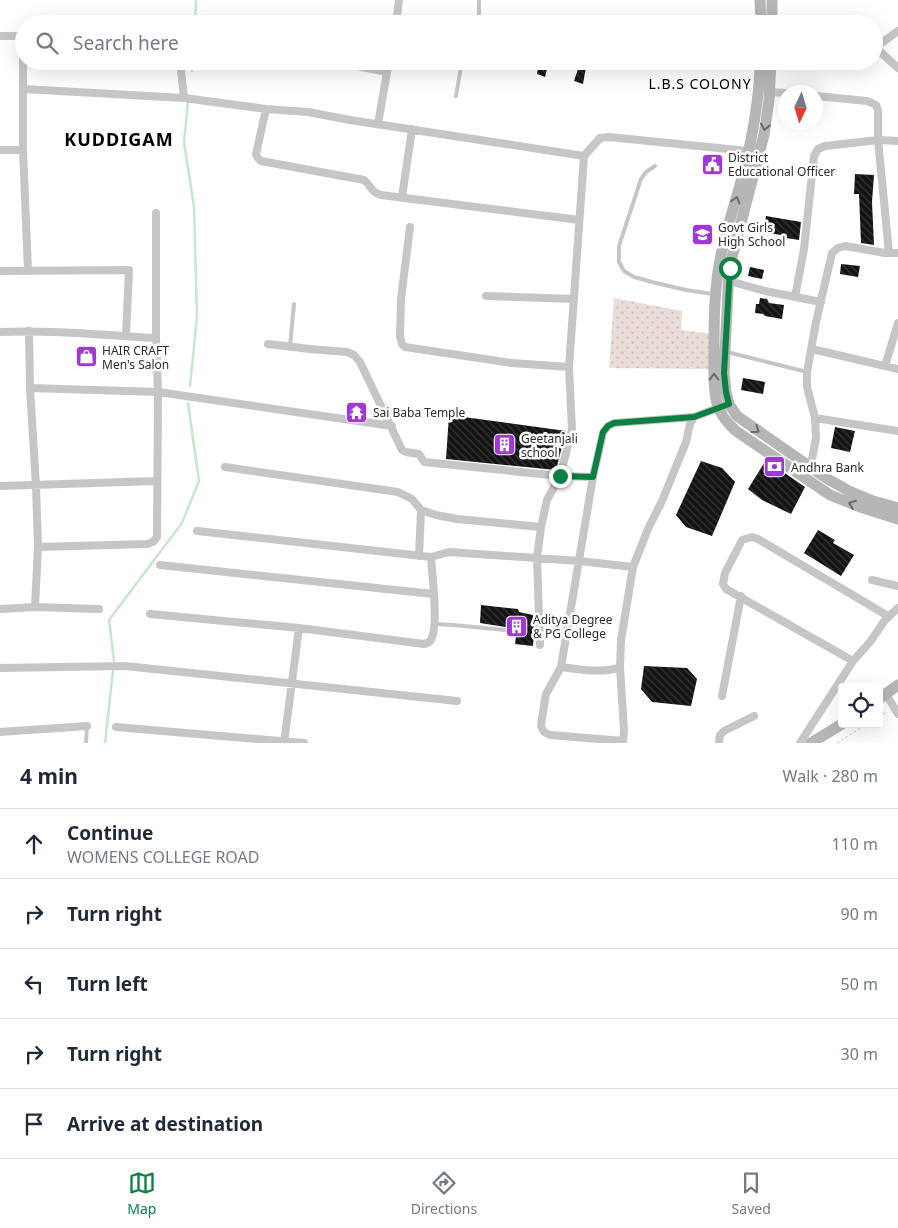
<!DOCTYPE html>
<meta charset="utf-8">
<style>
body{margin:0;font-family:"Noto Sans",sans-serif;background:#f6f6f7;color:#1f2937}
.controls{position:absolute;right:15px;bottom:15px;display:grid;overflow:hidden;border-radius:5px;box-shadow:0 5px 20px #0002}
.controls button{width:45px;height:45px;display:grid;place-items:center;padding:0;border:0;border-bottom:1px solid #e0e1e3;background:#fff;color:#1f2937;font:25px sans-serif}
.compass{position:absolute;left:778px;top:85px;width:45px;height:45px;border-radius:50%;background:#fff;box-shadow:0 5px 20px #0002;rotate:184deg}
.stop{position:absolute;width:15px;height:15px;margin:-11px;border:4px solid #0b8043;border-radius:50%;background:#fff}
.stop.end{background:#0b8043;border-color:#fff;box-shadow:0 1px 5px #0008}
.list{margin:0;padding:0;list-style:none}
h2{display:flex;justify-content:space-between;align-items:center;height:65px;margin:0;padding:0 20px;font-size:21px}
h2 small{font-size:16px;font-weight:400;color:#747a83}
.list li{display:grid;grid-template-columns:32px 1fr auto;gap:15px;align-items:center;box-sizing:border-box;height:70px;padding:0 20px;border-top:1px solid #e0e1e3}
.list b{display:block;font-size:19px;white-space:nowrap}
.list p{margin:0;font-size:16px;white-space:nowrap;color:#747a83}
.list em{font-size:16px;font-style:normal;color:#747a83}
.icon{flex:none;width:28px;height:28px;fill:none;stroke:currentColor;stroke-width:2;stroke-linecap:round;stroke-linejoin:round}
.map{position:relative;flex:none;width:898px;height:743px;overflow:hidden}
.search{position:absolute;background:#fff;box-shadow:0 5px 20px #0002;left:15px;right:15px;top:15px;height:55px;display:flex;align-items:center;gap:12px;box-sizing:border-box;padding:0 18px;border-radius:28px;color:#747a83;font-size:19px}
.sheet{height:415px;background:#fff}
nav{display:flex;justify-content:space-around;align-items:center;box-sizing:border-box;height:70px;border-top:1px solid #e0e1e3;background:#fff;font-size:14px;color:#747a83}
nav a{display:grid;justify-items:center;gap:2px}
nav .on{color:#0b8043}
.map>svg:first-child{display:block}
.grass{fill:url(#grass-dots)}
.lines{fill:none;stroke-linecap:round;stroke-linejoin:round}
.stream{stroke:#c6e8ca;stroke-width:2.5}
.building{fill:url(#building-back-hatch)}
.path{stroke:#c0c0c0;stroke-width:1;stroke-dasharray:2.5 2.5;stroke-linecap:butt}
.lane{stroke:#c6c6c6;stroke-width:4}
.street{stroke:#c6c6c6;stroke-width:8}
.secondary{stroke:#b6b6b6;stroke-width:11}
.oneway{stroke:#6a6a6a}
.route{stroke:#0b8043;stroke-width:6}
.labels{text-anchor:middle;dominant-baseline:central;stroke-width:5;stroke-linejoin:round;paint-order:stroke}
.poi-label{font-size:12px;fill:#2c2c2c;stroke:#fff;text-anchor:start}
.neighbourhood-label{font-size:14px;letter-spacing:1px;fill:#000;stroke:#fff}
.district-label{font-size:18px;font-weight:bold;letter-spacing:1px;fill:#000;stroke:#fff}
</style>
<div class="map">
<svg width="898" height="743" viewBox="0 0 898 743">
<defs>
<pattern id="grass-dots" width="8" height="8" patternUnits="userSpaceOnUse" patternTransform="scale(1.25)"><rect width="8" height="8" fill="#e9dcd9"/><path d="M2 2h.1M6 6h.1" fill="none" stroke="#c8bdba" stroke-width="1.8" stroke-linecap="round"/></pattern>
<pattern id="building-back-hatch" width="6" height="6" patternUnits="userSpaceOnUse" patternTransform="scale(1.25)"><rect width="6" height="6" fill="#131313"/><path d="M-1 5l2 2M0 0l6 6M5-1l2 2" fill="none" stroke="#363636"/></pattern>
</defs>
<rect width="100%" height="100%" fill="#fff"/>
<path class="grass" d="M614,298l68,13 -1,19 33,4 2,35 -107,-1z"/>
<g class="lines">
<path class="stream" d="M195,24l1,-24
M192,71l1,-10
M188,102l-4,40 10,65 3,109 -7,70
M114,661l-5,-41 73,-97 17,-42 -11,-78
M105,743l8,-72"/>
</g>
<path class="building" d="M539,61h10l-4,16 -8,-3z
M555,61h32l-4,23 -9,-3 4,-12 -23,-4z
M855,174l19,1 -2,27 2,43 -13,-2 -2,-49h-5z
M766,216l35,6 -2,18 -13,-2 1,-2 -24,-4z
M841,264l19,2 -2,11 -18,-3z
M750,267l14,3 -2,9 -14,-3z
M760,298l7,1 2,4 15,2 -2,14 -17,-3 -2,-2 -8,-1 1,-9h3z
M743,378l22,4 -2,12 -22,-4z
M449,415l117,16 -10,39 -110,-11z
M835,427l20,4 -5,21 -19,-4z
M766,460l39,27 -14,27 -29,-14 -14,-11z
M701,461l21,7 13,14 -23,54 -26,-9 -10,-12z
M818,530l17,10 -2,3 21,12 -13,21 -37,-23z
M481,605l37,4 1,3 14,3 1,19 -1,12 -18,-2 2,-15 -37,-6z
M644,666l43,2 10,11 -6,27 -39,-4 -11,-13z"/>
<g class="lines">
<path class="path" d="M879,717l8,-5
M837,743l30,-19"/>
<path class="lane" d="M479,0v16l8,8
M442,17c16,4 22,7 37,-1
M456,96l6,-35
M655,166l-9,6 -5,7 -22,67v16l5,9 10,6 18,5 34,8 27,4
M290,346l4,-42
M727,352l80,20
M435,624l18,1 52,5
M86,743l1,-17"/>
<path class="street" d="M396,24l3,-24
M0,36h23v53l161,9 82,11 42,3 42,8 234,36
M874,46l24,22
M876,47l22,-16
M180,61l4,37
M332,61l55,11
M769,92l17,1
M816,96l51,5 5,2 4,2 2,5v30l11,113
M266,109l-10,45 2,4 3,3 103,19c8,7 7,12 17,15l198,25
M378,124l11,-63
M0,150h23v-61
M23,150l5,120
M402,197l10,-68
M410,227l-9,72 -1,37 2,8 3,3 107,16 57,4
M0,271l129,-1 -3,66
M729,281l36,10 56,11
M486,296l88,3
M795,297l9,-48 10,-93 4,-7 7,-3 53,-6 20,1
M29,331l1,57
M0,332c53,-2 103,3 156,6
M268,344l42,5 37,3 7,3 6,7 42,88 4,2 13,2 5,8 136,14 33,1
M812,349l86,20
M885,366l13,-43
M694,417l-80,6 -6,3 -5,7 -10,44 -32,190c18,2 42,7 59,0l1,-27 12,-73 15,-38 14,-28 24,-59 4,-18 4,-7 29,-11
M815,418l83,13
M225,467l173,25 14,7 9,11 15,5 21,4 84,8
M810,470l6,-32 -1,-20 -8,-31v-15l9,-50 16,-69 6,-5 7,-2 40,7h13
M0,486l157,-5
M197,531l234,26
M38,547l-2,-61 -6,-98 128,4 234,34
M419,556l2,-46
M160,565l273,29
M872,580l26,6
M35,607l3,-60 109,-3 6,-2 4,-5 1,-145 -2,-54v-125
M0,609l35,-2 64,2
M150,614l149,14 125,16c4,-1 5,-1 7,-4 8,-14 1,-65 0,-83l18,-5 130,9 54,6
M540,645l-3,-87 4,-31 6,-27 13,-24 12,-46 -3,-63 15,-211 16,-18 9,-1 139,14
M853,661l-127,-72 -3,-5 2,-11 17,-33 10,-3 6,2 130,77
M561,667l-15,27 -4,24 -1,8 3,6 6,3 73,6
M620,667l4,63 -1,13
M0,668l125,-2 332,35
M722,696l19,-100
M889,699l9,15
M116,727l188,16
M0,732l87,-6
M284,743l15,-115
M719,743l1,-8 4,-4 30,-15
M800,743l53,-82 17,-19 15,-22 13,-12"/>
<path class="secondary" d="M760,0l1,24
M772,0v24
M760,61c0,33 -6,66 -13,98 -8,32 -19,64 -26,96 -7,32 -7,66 -7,99 0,15 -1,30 2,45 2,13 10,23 20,32l94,64 30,12 38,12
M771,61l-2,39 -5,35 -35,134 -5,104 2,19 3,12 8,12 89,62 23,13 24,10 25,7
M879,699l19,-14
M811,743l31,-19"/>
</g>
<defs><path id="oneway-chevron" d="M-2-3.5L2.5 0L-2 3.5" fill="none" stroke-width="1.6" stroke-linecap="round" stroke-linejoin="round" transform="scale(1.25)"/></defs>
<g class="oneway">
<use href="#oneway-chevron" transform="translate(765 127) rotate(101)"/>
<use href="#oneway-chevron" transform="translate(736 200) rotate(-75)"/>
<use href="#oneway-chevron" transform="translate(714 377) rotate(-90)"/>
<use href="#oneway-chevron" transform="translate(756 430) rotate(36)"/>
<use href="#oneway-chevron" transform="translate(852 504) rotate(-159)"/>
</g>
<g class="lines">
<path class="route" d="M560,476l33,1 10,-45 5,-6 6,-3 80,-6 35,-13 -3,-12 -2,-19 6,-105"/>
</g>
<defs>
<symbol id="civic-square" viewBox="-11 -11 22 22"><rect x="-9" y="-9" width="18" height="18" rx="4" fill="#a237d9" stroke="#fff"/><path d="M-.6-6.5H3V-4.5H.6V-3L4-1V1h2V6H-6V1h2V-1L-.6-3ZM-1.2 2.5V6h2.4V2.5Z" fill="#fff"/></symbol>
<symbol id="school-square" viewBox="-11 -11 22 22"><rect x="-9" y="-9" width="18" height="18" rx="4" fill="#a237d9" stroke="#fff"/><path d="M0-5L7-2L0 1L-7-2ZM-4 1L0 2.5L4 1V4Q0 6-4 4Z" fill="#fff"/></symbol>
<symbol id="shop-square" viewBox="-11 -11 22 22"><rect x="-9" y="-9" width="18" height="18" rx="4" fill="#a237d9" stroke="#fff"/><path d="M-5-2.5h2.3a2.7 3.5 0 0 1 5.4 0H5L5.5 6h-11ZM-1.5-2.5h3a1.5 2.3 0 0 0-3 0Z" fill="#fff"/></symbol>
<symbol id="temple-square" viewBox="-11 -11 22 22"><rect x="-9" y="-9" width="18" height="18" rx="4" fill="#a237d9" stroke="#fff"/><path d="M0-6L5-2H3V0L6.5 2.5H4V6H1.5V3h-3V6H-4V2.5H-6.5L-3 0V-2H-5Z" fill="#fff"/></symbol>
<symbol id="building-square" viewBox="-11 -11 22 22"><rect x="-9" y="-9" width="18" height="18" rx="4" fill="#a237d9" stroke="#fff"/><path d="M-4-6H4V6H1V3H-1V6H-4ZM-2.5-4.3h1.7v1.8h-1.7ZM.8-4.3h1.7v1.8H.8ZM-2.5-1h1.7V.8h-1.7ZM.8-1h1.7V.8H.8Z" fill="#fff"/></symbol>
<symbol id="bank-square" viewBox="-11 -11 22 22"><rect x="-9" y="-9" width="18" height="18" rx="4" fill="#a237d9" stroke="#fff"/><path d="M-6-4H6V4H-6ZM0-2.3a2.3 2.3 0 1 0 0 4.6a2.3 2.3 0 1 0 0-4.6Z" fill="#fff"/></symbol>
</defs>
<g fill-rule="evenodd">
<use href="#civic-square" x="700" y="152" width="25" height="25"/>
<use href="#school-square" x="690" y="222" width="25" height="25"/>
<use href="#shop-square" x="74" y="344" width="25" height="25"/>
<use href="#temple-square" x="344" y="400" width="25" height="25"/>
<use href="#building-square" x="492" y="432" width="25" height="25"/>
<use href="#bank-square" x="762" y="454" width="25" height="25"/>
<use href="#building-square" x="504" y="614" width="25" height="25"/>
</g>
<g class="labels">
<g class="poi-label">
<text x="728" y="157">District<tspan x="728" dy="14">Educational Officer</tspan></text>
<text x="718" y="227">Govt Girls<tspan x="718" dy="14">High School</tspan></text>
<text x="102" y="350">HAIR CRAFT<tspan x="102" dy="14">Men's Salon</tspan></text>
<text x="373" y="412">Sai Baba Temple</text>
<text x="521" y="438">Geetanjali<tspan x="521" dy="14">school</tspan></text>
<text x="791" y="467">Andhra Bank</text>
<text x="533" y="619">Aditya Degree<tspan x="533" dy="14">&amp; PG College</tspan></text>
</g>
<g class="neighbourhood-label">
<text x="700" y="83">L.B.S COLONY</text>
</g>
<g class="district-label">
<text x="119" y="139">KUDDIGAM</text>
</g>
</g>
</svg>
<div class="controls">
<button><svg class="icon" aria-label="locate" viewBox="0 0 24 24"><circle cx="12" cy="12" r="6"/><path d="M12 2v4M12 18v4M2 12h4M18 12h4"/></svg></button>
</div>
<svg class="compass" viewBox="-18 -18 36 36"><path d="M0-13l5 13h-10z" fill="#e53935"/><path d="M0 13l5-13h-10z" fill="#747a83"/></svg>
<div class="stop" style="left:730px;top:268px"></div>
<div class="stop end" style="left:560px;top:476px"></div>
<div class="search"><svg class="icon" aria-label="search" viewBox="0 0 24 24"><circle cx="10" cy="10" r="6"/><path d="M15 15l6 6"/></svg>Search here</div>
</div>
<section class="sheet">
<h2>4 min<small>Walk · 280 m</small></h2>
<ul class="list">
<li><svg class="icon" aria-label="ahead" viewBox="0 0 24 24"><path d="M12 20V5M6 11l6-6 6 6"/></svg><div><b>Continue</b><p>WOMENS COLLEGE ROAD</p></div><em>110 m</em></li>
<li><svg class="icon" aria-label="right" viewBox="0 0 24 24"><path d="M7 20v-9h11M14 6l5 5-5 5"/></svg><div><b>Turn right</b></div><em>90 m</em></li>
<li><svg class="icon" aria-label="left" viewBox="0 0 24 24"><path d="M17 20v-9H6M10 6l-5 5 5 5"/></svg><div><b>Turn left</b></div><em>50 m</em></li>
<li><svg class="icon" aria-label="right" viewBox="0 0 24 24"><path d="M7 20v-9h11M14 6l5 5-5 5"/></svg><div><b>Turn right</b></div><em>30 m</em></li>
<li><svg class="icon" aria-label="arrive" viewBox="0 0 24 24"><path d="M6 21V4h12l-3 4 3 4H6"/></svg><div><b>Arrive at destination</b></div></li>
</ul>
</section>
<nav>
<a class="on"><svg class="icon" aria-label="map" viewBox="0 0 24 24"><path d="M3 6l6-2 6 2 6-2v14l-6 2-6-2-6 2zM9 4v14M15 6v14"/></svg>Map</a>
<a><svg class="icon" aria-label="directions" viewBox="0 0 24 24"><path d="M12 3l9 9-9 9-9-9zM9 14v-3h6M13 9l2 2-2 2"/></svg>Directions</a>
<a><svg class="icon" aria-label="saved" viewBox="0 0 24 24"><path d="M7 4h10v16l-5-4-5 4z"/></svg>Saved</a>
</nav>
